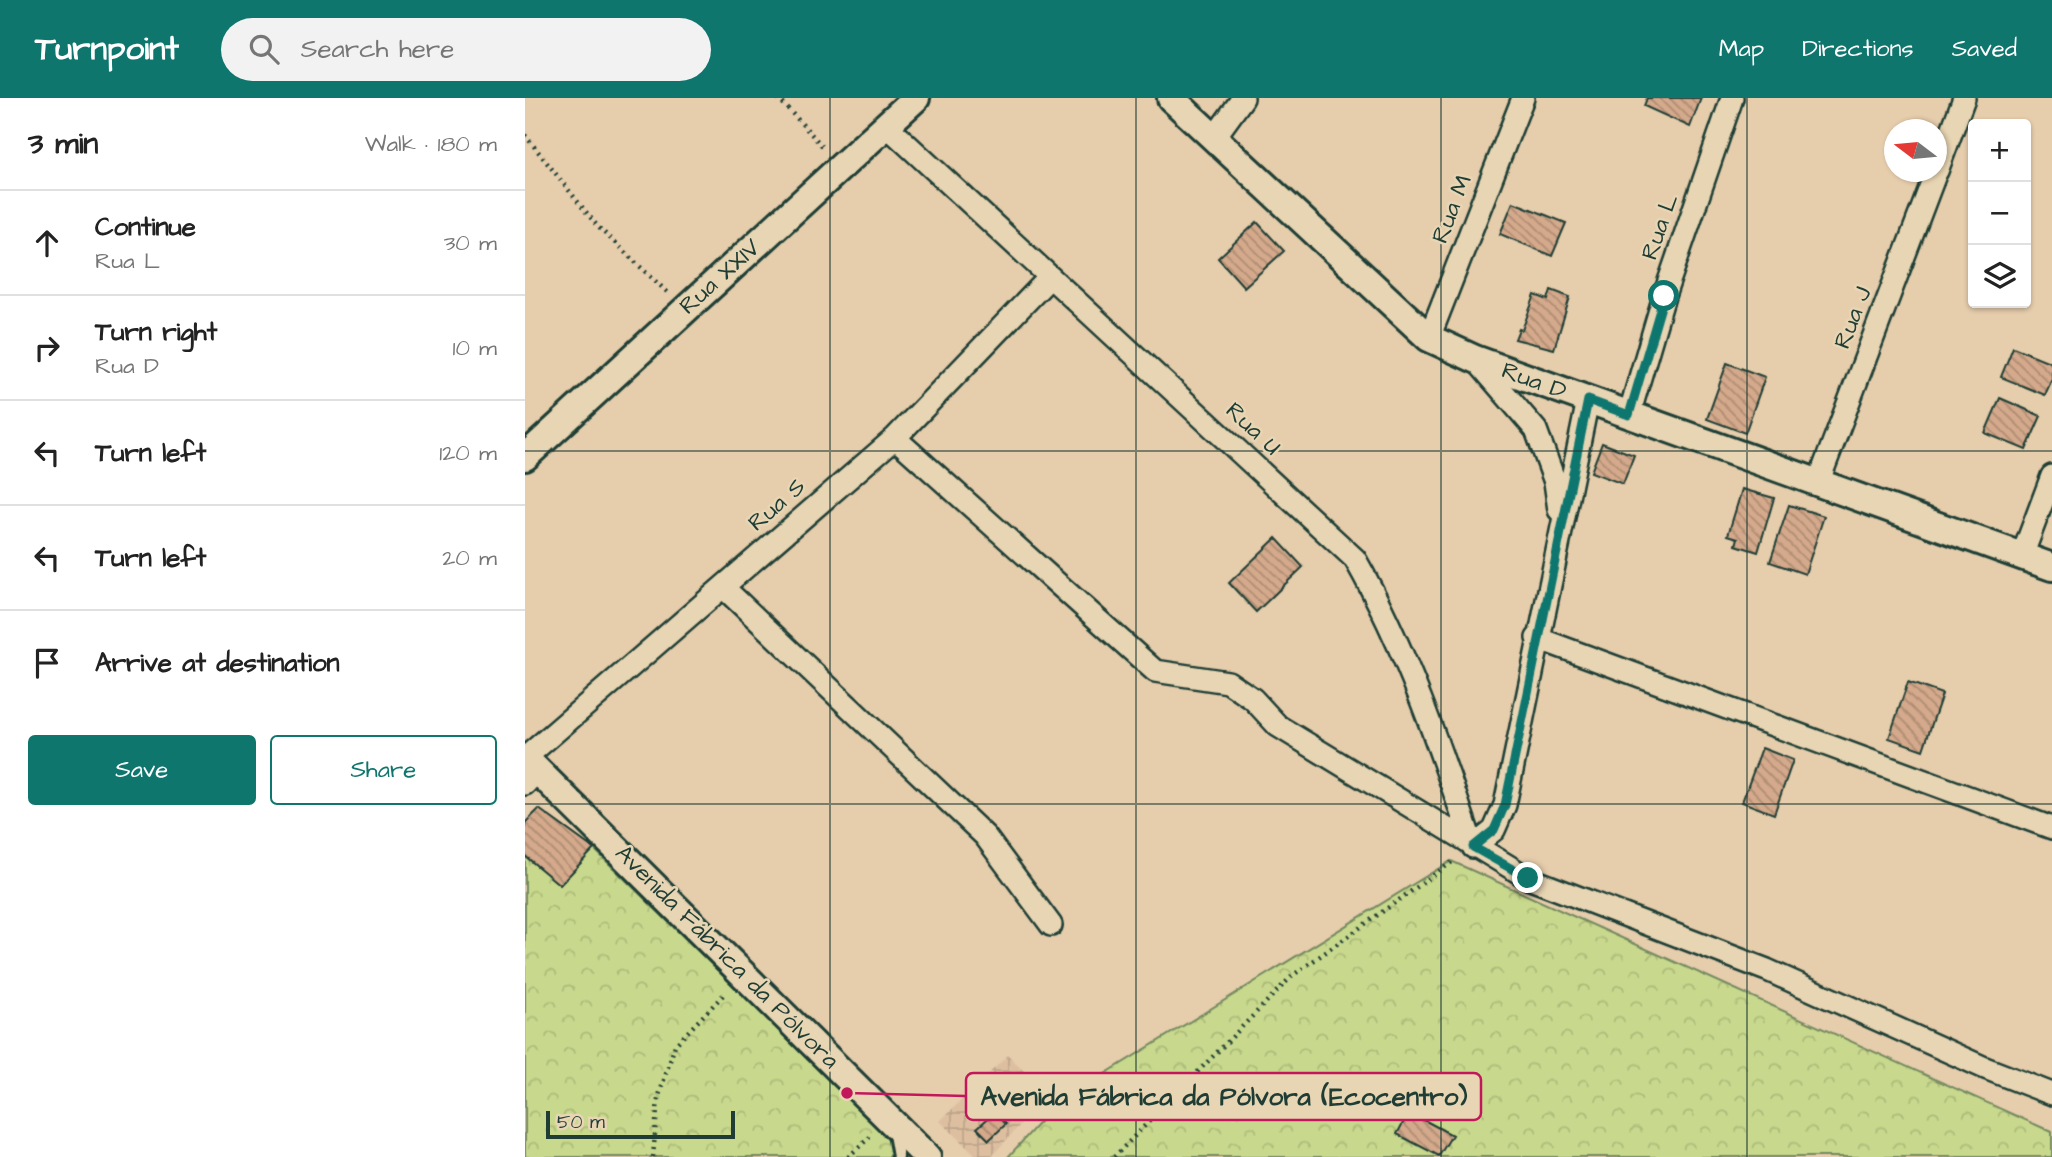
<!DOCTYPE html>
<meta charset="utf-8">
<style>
body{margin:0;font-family:"Architects Daughter",sans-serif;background:#f2f2f2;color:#222}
.controls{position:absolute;right:21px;top:21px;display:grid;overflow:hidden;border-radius:7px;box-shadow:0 2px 5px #0004}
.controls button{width:63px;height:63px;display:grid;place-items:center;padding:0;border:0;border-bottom:2px solid #e0e0e0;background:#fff;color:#222;font:35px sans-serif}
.compass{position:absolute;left:1359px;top:21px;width:63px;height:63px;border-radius:50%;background:#fff;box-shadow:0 2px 5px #0004;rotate:286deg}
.scale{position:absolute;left:21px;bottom:18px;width:189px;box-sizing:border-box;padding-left:7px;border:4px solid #1f3d34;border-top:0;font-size:19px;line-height:24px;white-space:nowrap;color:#1f3d34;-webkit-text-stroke:5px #e8d5b3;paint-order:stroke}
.stop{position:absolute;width:21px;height:21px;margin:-16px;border:5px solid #0f766e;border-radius:50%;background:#fff}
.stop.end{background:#0f766e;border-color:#fff;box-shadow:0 2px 7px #0008}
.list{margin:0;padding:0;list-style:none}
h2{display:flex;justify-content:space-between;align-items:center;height:91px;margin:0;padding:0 28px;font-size:30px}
h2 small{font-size:23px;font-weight:400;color:#767676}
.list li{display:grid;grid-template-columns:46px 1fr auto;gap:21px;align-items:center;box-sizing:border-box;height:105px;padding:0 28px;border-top:2px solid #e0e0e0}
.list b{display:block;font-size:26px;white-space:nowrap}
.list p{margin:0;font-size:23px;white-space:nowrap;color:#767676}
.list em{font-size:23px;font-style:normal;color:#767676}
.actions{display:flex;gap:14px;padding:21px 28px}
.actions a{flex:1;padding:16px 0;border:2px solid #0f766e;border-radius:7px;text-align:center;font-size:24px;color:#0f766e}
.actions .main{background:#0f766e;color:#fff}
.icon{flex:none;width:38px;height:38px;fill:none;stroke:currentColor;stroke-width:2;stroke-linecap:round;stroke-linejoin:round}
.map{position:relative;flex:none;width:1527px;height:1059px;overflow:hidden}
header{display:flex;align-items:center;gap:42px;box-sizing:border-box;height:98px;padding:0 35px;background:#0f766e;color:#fff}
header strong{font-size:33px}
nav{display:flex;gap:38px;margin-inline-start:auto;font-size:24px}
.search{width:490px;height:63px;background:#f2f2f2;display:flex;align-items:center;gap:18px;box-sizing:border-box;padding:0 24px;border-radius:38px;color:#767676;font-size:26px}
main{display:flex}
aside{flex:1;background:#fff}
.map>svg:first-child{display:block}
.industrial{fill:url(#industrial-grid)}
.forest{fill:url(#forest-crowns);stroke:#748a60;stroke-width:2}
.building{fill:url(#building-back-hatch);stroke:#1f3d34;stroke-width:2}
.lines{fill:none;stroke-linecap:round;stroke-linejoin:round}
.service-casing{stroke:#1f3d34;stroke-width:16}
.minor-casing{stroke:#1f3d34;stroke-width:26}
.tertiary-casing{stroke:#1f3d34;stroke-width:32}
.path{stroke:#1f3d34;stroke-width:4.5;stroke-dasharray:2 5;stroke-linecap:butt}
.service{stroke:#e8d5b3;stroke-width:10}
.minor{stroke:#e8d5b3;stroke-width:21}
.tertiary{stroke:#e8d5b3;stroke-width:26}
.route{stroke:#0f766e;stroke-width:9}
.grid{fill:none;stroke:#1f3d34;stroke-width:2;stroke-opacity:0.55}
.labels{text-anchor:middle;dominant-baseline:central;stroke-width:5;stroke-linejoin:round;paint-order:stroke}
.street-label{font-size:24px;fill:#1f3d34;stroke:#e8d5b3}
.leader{fill:none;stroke:#c2185b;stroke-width:2.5}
.callout-dot{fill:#c2185b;stroke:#e8d5b3;stroke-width:2.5}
.callout{fill:#e8d5b3;stroke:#c2185b;stroke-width:2.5}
.callout-label{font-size:26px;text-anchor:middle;font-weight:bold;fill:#1f3d34}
</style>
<header>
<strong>Turnpoint</strong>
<div class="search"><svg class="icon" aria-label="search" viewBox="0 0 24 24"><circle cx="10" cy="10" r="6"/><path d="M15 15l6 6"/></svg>Search here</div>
<nav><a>Map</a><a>Directions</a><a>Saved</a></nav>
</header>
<main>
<aside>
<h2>3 min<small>Walk · 180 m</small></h2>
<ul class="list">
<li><svg class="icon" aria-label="ahead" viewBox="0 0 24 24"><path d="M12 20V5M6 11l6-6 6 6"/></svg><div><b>Continue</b><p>Rua L</p></div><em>30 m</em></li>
<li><svg class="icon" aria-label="right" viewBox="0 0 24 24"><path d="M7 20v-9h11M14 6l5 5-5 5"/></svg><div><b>Turn right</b><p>Rua D</p></div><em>10 m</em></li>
<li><svg class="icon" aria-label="left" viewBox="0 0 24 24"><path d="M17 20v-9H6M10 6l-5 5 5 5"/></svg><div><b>Turn left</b></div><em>120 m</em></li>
<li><svg class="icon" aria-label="left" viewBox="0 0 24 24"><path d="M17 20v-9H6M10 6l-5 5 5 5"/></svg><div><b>Turn left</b></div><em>20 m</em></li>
<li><svg class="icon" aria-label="arrive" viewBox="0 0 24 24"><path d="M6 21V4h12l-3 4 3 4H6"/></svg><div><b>Arrive at destination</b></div></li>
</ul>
<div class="actions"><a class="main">Save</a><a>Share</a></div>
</aside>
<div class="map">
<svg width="1527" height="1059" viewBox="0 0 1527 1059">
<defs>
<pattern id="industrial-grid" width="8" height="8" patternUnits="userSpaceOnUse" patternTransform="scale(1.75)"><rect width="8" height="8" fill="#ddbfa0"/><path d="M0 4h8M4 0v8" fill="none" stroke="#bda58a"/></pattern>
<pattern id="forest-crowns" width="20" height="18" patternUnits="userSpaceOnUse" patternTransform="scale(1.75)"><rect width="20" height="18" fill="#c8d88c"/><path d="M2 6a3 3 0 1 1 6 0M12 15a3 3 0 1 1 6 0" fill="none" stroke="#abba79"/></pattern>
<pattern id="building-back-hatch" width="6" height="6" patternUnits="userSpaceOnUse" patternTransform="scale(1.75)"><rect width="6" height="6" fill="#d5a98b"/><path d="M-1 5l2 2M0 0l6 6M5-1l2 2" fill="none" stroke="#ac8b72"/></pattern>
</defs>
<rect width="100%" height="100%" fill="#e6cdac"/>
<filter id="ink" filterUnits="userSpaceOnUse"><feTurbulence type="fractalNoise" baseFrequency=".0143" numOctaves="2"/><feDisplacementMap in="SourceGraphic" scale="14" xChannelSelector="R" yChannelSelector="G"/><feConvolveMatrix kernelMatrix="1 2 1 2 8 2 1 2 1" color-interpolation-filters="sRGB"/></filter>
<g filter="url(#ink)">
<path class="industrial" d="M483,957l39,40 -56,62h-14l-37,-36z"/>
<path class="forest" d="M69,751l285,280 27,28h-381v-301l35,29z
M926,763l601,271v25h-1044l48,-53z"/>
<path class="building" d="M1122,0h54l-11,29 -46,-21z
M988,104l53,21 -14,33 -52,-22z
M732,124l27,29 -40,36 -26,-29z
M1026,192l19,7 -16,52 -39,-10 4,-10 3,1 13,-35 13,5z
M1488,249l39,16v16l-7,16 -44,-18z
M1202,265l38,14 -20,56 -38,-14z
M1475,300l41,18 -15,34 -41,-17z
M1077,345l32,12 -11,29 -32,-12z
M1217,391l32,9 -16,54 -22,-7 2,-7 -10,-3z
M1264,407l35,11 -19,58 -35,-12z
M751,440l27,29 -47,45 -27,-29z
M1383,584l34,12 -19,56 -34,-12z
M1237,650l31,12 -19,54 -32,-12z
M14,711l55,40 -34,36 -35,-29v-33z
M470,1014l11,12 -17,16 -12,-12z
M884,1014l43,23 -13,21 -42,-22z"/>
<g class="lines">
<defs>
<path id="service" d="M369,1036l4,23"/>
<path id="minor" d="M361,27l469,434c52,91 85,190 118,288
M689,40l29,-40
M1412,73l27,-73
M904,240l94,-240
M950,261l61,71 19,52 4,28
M1104,317l35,-119 68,-198
M370,340l260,233 73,11 25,17 25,27 250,152 239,92 218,98 67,26
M1293,385l118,-311
M1497,458l30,-80
M198,489l262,249 66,89
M1012,540l515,190
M0,660l370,-320 154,-160
M0,686l13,-14
M948,749l21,-17 11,-25 83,-405"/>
<path id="tertiary" d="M646,0l258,240 46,21 577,208
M0,359l391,-359
M0,660l402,399"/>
</defs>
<use href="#service" class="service-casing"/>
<use href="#minor" class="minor-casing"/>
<use href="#tertiary" class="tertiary-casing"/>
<path class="path" d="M253,0l47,51
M0,37l73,92 69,65
M128,1059l5,-58 17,-54 51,-53
M323,1059l22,-20
M589,1059l178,-181 163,-116"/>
<use href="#service" class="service"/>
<use href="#minor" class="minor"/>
<use href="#tertiary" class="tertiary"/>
</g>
</g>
<g class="lines" filter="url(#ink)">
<path class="route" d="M1003,780l-55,-31 21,-17 11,-25 83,-405 41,15 35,-119"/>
</g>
<path class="grid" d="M305,0v1059M611,0v1059M916,0v1059M1222,0v1059M0,353h1527M0,706h1527"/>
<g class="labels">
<g class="street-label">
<text transform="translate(927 111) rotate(-69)">Rua M</text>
<text transform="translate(1135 129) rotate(-71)">Rua L</text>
<text transform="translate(195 179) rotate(-42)">Rua XXIV</text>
<text transform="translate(1328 220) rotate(-69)">Rua J</text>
<text transform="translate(1009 283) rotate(20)">Rua D</text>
<text transform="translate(728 331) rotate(43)">Rua U</text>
<text transform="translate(252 407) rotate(-41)">Rua S</text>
<text transform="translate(202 859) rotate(45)">Avenida Fábrica da Pólvora</text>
</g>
</g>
<path class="leader" d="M322 995L441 998"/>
<circle class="callout-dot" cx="322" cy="995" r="7"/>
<rect class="callout" x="441" y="975" width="515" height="47" rx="7"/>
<g class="callout-label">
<text x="699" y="1007">Avenida Fábrica da Pólvora (Ecocentro)</text>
</g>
</svg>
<div class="controls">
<button>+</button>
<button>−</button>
<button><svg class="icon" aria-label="layers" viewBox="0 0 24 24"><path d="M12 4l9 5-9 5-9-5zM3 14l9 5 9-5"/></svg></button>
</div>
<svg class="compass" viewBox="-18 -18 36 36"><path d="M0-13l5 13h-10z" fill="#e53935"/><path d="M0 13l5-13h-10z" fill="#767676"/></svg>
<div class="scale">50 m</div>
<div class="stop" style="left:1139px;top:198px"></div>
<div class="stop end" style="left:1003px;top:780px"></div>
</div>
</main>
